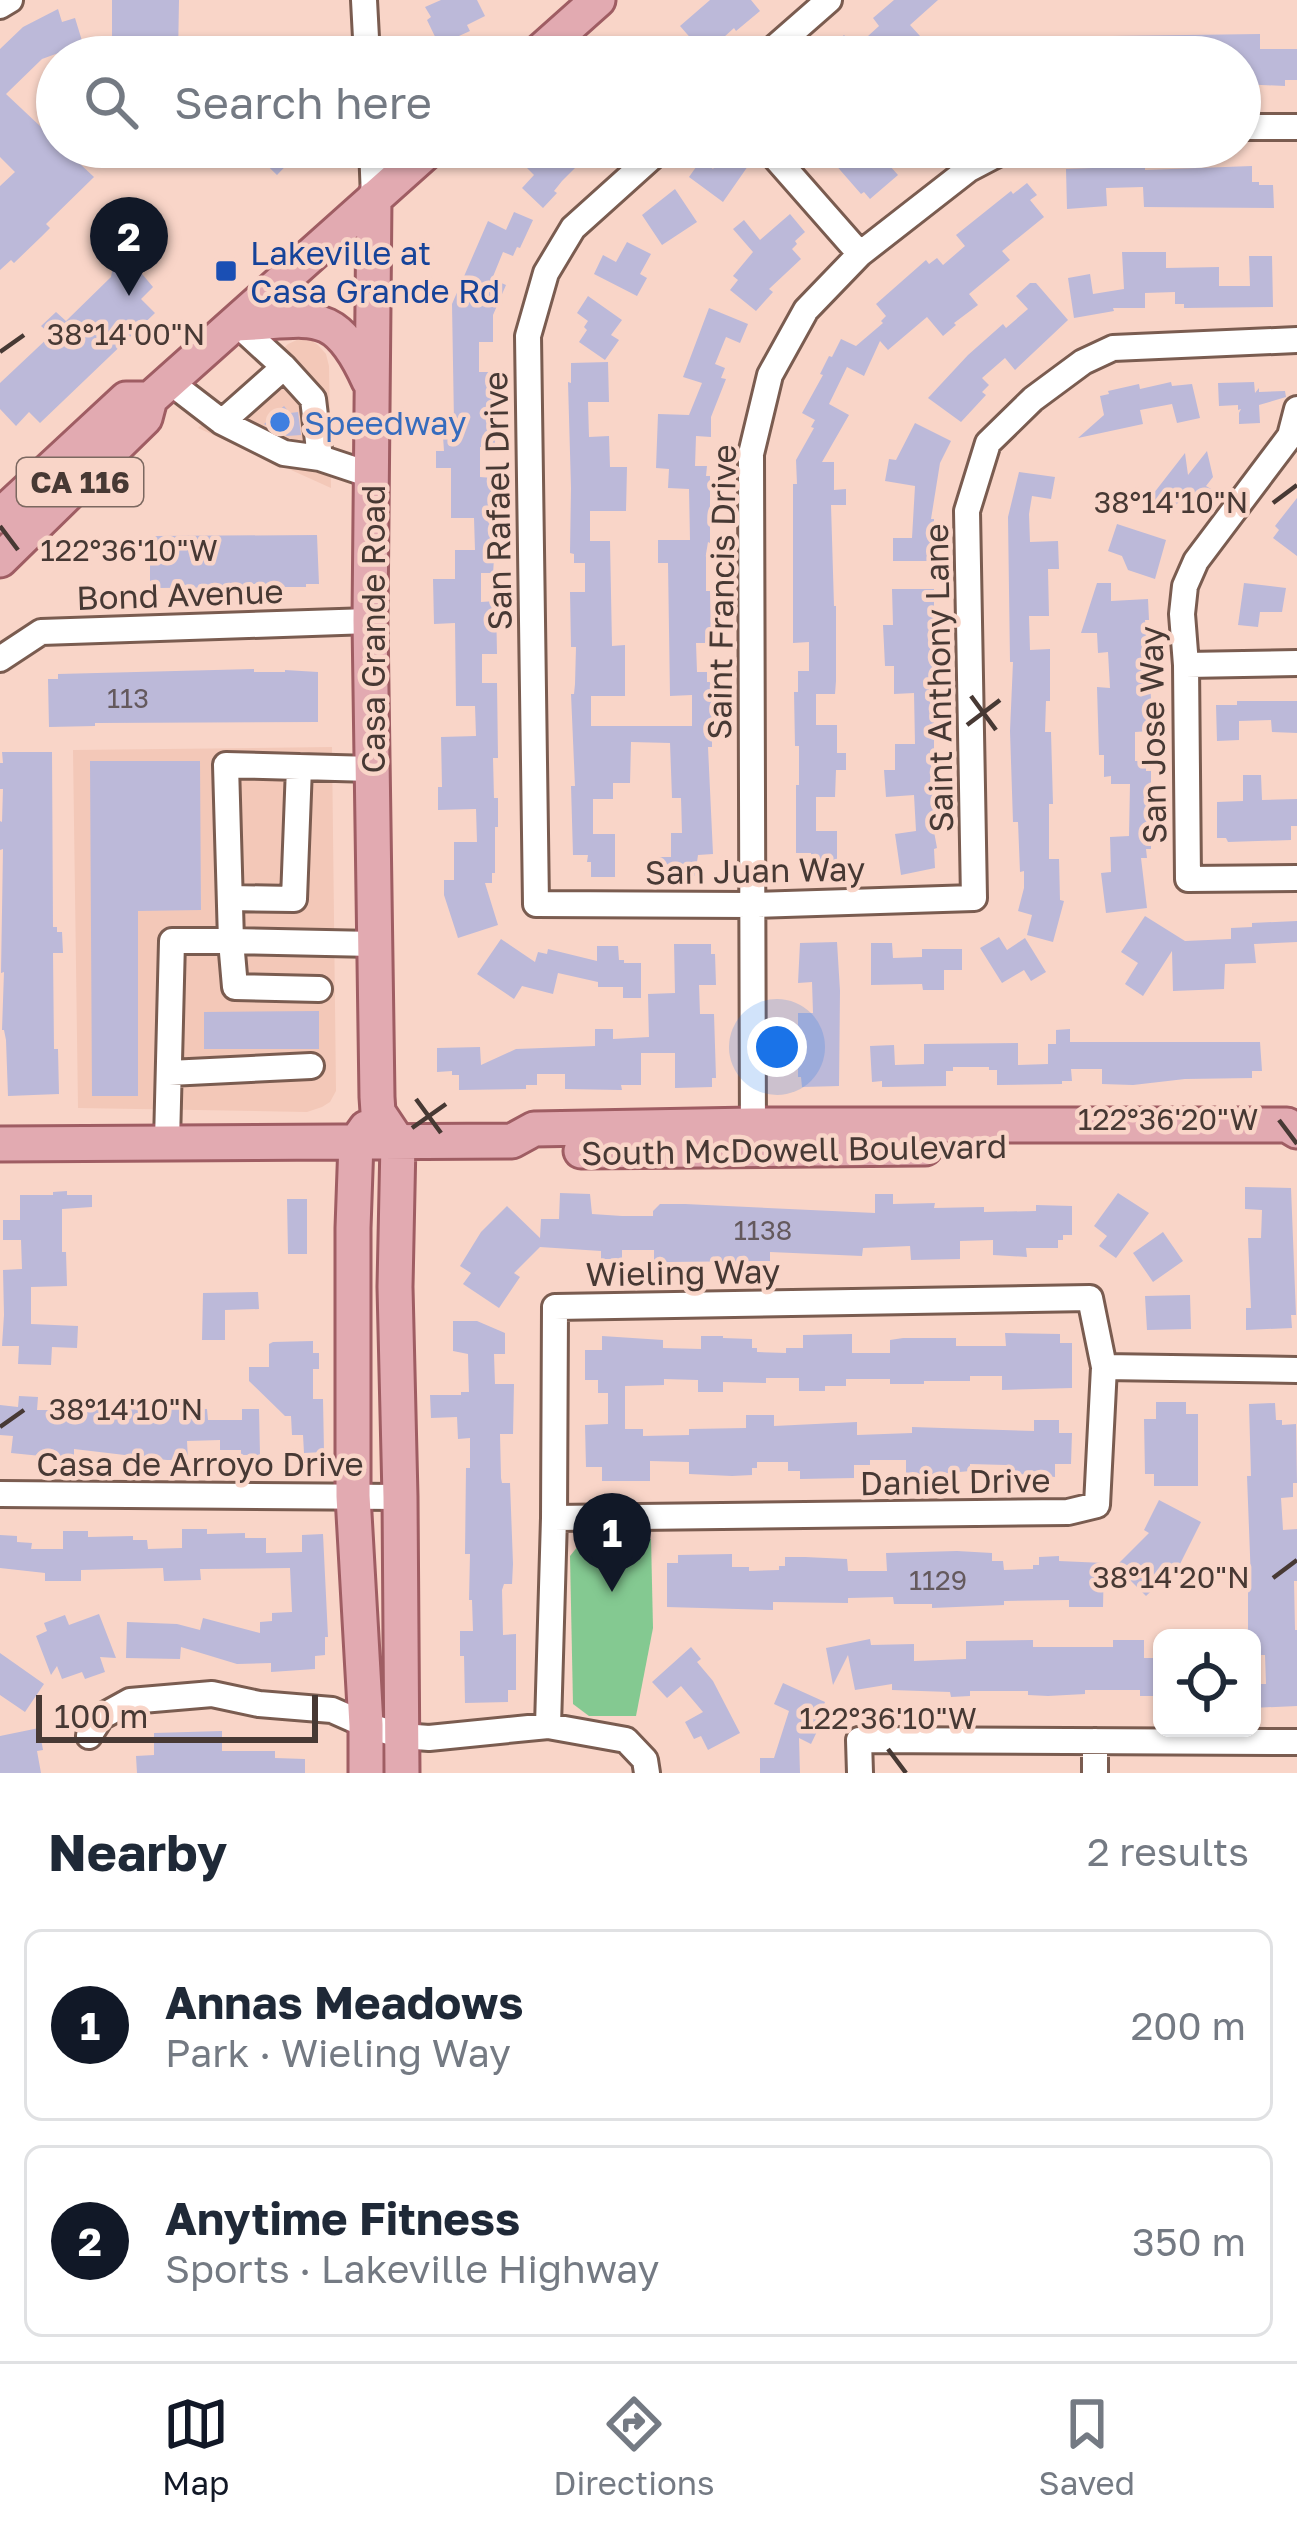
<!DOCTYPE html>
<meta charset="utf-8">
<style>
body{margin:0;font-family:"Golos Text",sans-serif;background:#f6f6f7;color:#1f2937}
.controls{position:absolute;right:36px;bottom:36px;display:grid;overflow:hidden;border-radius:18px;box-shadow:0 3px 9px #0004}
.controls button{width:108px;height:108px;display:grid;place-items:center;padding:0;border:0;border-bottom:3px solid #e0e1e3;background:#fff;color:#1f2937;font:60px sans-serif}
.scale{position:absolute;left:36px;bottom:30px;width:282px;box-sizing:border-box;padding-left:12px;border:6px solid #473934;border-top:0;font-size:33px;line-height:42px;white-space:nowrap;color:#473934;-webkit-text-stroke:9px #f9d5c8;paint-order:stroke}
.you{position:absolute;left:777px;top:1047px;width:42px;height:42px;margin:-30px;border:9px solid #fff;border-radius:50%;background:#1a73e8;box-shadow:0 0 0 18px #1a73e833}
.badge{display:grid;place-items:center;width:78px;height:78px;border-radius:50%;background:#111827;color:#fff;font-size:39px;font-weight:700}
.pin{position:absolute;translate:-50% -99px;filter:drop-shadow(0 3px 6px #0008)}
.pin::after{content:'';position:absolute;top:63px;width:42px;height:36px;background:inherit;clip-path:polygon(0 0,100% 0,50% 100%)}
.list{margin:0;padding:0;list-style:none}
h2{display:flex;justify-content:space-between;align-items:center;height:156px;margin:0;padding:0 48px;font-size:51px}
h2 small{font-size:39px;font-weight:400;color:#747a83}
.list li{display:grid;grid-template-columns:78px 1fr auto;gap:36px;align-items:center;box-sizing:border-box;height:192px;margin:0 24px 24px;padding:0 24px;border:3px solid #e0e1e3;border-radius:18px}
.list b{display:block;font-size:45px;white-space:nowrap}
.list p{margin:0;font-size:39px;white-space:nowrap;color:#747a83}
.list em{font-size:39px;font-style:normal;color:#747a83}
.icon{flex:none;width:66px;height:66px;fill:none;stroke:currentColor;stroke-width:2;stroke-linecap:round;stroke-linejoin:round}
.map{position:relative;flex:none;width:1297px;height:1773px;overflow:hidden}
.search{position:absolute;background:#fff;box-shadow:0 3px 9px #0004;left:36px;right:36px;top:36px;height:132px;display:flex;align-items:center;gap:30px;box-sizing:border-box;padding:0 42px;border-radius:66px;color:#747a83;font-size:45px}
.sheet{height:588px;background:#fff}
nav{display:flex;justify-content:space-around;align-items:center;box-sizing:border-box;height:168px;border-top:3px solid #e0e1e3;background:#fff;font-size:33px;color:#747a83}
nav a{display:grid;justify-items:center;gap:6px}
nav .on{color:#111827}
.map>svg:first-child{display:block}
.built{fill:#f3c8b8}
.green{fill:#84c991}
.building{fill:#bcb9d9}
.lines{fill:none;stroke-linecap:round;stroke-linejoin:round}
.minor-casing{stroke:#7a5c50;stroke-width:30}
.major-casing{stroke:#9f5d63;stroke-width:39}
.minor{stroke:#fff;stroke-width:24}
.major{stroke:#e2aab1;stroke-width:33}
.ticks{fill:none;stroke:#473934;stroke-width:4.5}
.transit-dot{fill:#1a4fb4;stroke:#f9d5c8;stroke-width:4.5}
.shop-dot{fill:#3f7fe0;stroke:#f9d5c8;stroke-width:4.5}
.labels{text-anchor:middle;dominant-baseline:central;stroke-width:9;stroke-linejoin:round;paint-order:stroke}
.number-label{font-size:27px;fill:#64595d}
.shield{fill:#f9d5c8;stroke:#7c6860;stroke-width:3}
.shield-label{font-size:30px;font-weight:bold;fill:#473934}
.transit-label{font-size:33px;fill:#164399;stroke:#f9d5c8;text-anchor:start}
.shop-label{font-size:33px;fill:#366cbe;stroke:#f9d5c8;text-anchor:start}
.street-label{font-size:33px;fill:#473934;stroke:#f9d5c8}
.ticks-label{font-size:30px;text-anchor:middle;fill:#473934;stroke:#f9d5c8;stroke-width:9;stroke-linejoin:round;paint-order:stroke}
</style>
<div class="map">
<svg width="1297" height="1773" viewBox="0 0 1297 1773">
<rect width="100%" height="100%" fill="#f9d5c8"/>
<path class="built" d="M299,339l12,1 7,5 8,9 3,12 2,122 -133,-60 90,-84z
M332,747l4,344 -6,11 -8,5 -15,5 -229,-4 -5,-358z"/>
<path class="green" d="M651,1539l2,89 -17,88h-47l-16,-12 -3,-148 13,-16z"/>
<path class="building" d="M112,0h67l-1,57h-66z
M441,0h36l8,16 -18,9 3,6 -31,14 -12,-25 4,-3 -6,-10z
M710,0h41l9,11 -24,20 -2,-3 -32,29h-25l17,-15 -14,-16z
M894,0h44l-28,25 10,11 -24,21h-59l-8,-9 15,-13 12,12 23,-21 -6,-8z
M58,9l4,13 13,-4 8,26 -41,15 -36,35 51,48v5h5l32,30 -48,47 4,4 -9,9 -27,26 -3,-3 -11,10v-84l15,-14 -15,-15v-108l23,-22z
M1260,34v15h37v31h-12v6l-44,-2 -1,-27h-172l-1,-8 45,-8v-5z
M248,147h56l-27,28z
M545,147h51l-34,34 -8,10 3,2 -14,15 -21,-20 12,-13 -8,-8z
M820,147h53l25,28 -28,24 -6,-7 -3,2z
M729,153l19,13 -25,36 -34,-25 12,-17 12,9 5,-6 3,2z
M1145,166v4l107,-4v16h7v3h14l1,23 -130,-1 -1,-20 -37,1 1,18 -40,3 -1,-40z
M1027,183l10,12 -7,5 14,17 -42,34 8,9 -41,34 9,11 -24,18 2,2 -13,11 -16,-19 -39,33 -8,-9 -16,35 -17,-9 -18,37 20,11 -27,47h12v28l12,-1v16h-15l3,101h2v75l-1,13h-19v31h21v28h9v17h-10l-1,27h-19v34h21v45h-22v-16h-4v-7h-15v-68h3v-39h-4l-1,-54h4v-21h11v-29l-16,1v-159h4l-1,-24 18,-32 -3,-1 4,-7 -13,-7 21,-38 -3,-1 9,-18 3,1 9,-18 15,7 27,-23 -2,-2 5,-5 -10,-12 50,-44 3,4 8,-6 6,7 22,-19 -9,-11 55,-44 2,3z
M675,189l22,33 -35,23 -20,-30z
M514,212l19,8 -13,28 -3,-1 -4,9 -10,-4 -11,27 14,6 -13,30v27h-14v30h12v11h3l1,64h-15v30l13,1 -1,53h4l-3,42h-12v29l15,-1 1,53h-15v29h15l1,75h-5l1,40h4v29h-3v46h-3v10h-7l13,42 -40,13 -14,-43v-15h10v-38h23l-1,-33 -38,1v-23h4l-1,-50 35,-1 -1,-30h-19l-1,-83 -21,1 -1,-45h22v-29h20l-1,-32h-23v-50h-15v-17h8l-2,-29h12l-2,-118 36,-83 18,9z
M790,214l15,18 -10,9 2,3 -5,5 9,10 -32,30 4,3 -17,19 -26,-21 8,-10 -5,-4 20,-24 -20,-23 11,-9 16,20z
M627,242l24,12 -11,20 7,4 -10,18 -43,-22 9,-19 13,7z
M1122,252h44v16l53,-1v19h31l-1,-30h23l1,51 -89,1v-4h-9v-12l-30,1v15h-32l1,3 -40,7 -6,-40 22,-4 3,20 31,-5z
M123,258l9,4 21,25 -12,12 14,14 -115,110 -11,-11 -13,14 -16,-17v-26l51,-48 -10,-9 15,-14 10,9 45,-44 3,-16z
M1030,283h6l32,37 -53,50 -10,-12 -23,20 7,7 -7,7 4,3 -25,27 -33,-24 40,-43 35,-31 3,4 22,-19 -12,-13z
M588,296l34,24 -11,15 8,5 -14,20 -26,-18 8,-12 -3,-3 4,-6 -11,-8z
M709,308l39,16 -8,19 -14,-6 -11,27 10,4 -4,10 5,1 -15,38v20l-15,-1 -1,30h12l-1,10h4v67l-2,-1 -2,12v37h4l1,52h-15l1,29h10v10h5v65h-4l5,107 -15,1 -3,21 -37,1v-20h13v-24h11l-1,-35h-9l-2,-55 -39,-1 -1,41h-17v16h-20v35h22v43h-24v-15h-4l1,-7h-15l-2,-69h4l-4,-92h3l1,-10 1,-37h-5l-1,-55h15v-29h-11v-9l-4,-1 1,-65 -3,-106 3,1v-20l37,-1 1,40h-21l1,35 20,-1 1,31h17l-1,44h-36v30h20l2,105 13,-1v51h-34v30h101v-31l-22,1 -2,-133h-10v-23h32l-1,-51 -21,-1 1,-19 -13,-1 2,-54 31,1 13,-32 -19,-6z
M1171,382l1,4 20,-2 8,34 -23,5 -5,-19 -32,6 3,14 -65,14 26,-23 -4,-19 9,-2 -1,-3 31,-7 1,5z
M1254,382l1,11 4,-5v4l26,-1 1,6 -27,8 1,18 -21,1v-11l2,-4 -3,1v-5l-19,1 -1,-23z
M284,406l6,7 8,-1 3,23 -14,1 -23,-12z
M915,423l36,18 -11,22 -9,56h3v22h-3l-2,20h-36v-23h19l3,-52 -30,-5 4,-22 7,1z
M1207,451l6,26 -7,9 5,3 -13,17 -14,-11 -14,18 -20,-15 35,-45 3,22z
M1019,472l36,5 -4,22 -19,-3 -3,18 1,28 28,-1 1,28h-11l1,47h-20l1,34 20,-1v52h-4l-1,31h6l2,72h-4v55h10l1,41 4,1 -11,41 -26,-7 5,-20 -14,-4 6,-23v-17l-4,1 -2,-50h-5l-3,-91 3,-69h-3l-2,-145z
M1297,498v58l-24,-18 6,-8 -4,-4z
M1117,524l49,16 -11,39 -27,-9 -6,-14 -14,-5z
M317,535l2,49h-13v3h-25v-3h-28v3l-95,1v-4h-8v-31l4,1v-18z
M1097,583h14v18l37,-2 1,21h-4l6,78 -1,33 -15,1v29h11v10h5v78h-5l1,9h-6l6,50 -41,5 -5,-40 10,-1 -1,-35 19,-1 1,-52h-19v-8l-7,1v-22h-5l-2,-68 13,1 -2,-36 -10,1 -1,-20h-16z
M1244,583l42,5 -4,24h-22l-2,15 -20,-2z
M892,589h42v168l3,57 -6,1 6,33 -3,1 1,19 -34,7 -6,-41 21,-3 -2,-36 -28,2 -2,-27h11v-26h20l-1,-51 -20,1v-28h-9l-2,-41h10z
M254,669v3h31v-2l33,2v50l-223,1v3l-46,1 -1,-48h10v-5z
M1237,701h60v32l-25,-1 -1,-12 -32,1v19l-22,1 -1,-36h21z
M2,752h50l1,175h4v5h5l1,21h-10l1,96h4l1,45 -51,2 -2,-56 -2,-10h-2l2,-58 -3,1 2,-124 -3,1v-29l2,1 1,-33h-3v-26h3z
M90,761h110l1,149 -63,1v185h-46z
M1243,775h18l1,25 35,-1v27h-6v14l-63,2 -2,-4h-9v-36l26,-1z
M1145,916l40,25 46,-2v-11l21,-1v-4l45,-2v21l-43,2 2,19 -31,1 -1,25 -51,2 -1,-40 -29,45 -18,-12 13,-21 -17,-11z
M999,937l8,13 18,-12 21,34 -15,9 -7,-11 -22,13 -22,-35z
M501,939l34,23 3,-10 9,2 1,-5 49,12v-15h21l1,14h5v3h17v35h-18v-11h-25v-5l-40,-9 -5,21 -31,-8 -8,13 -37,-25z
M837,942l3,49 -1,95 -37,1 -1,-10h-3v-64h15l-1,-31 -14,1 2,-40z
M871,943h21l1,15 29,-1v-8h40v21h-18v20h-21l-1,-6 -51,1z
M674,944h37v10h4l1,31h-17l1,29h14l2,64h-4v9l-37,1v-35h-34v32h-20l1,5 -57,-1v-15h-28v11h-11v4l-67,1v-15h-7v-4l-15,1v-24l43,-1 1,18 35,-16 79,-3v-17h18v10l36,-2 -1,-43 27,-1z
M319,1011v38h-115v-37z
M1070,1029v13h190l2,29h-10v7l-67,1 -52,6 -31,-1v-15h-31l1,12h-10v3l-65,1v-15h-8v-3h-36v4h-7v15l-64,1v-6l-10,1 -2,-36 24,-1 1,20 29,-1v-20l94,-1v22l30,-1v-20h8v-14z
M1245,1187l46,1 5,127h-5l1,13 -46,2v-22h5l-3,-70h13l1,-28 -17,-1z
M67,1191v4h25v12l-30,2v43h4l1,34 -36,1v37l47,2 -1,22 -25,-1 -1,18 -33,-1 1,-18h-17l2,-31 -1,-45 19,-1 -1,-29h-18v-20h17v-25h33v-3z
M560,1193l30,1 2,20 30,2h31v-5l7,-7h25l190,9v-19h18v10l42,-1 -1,5 50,-1v5l52,-1v-6l36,1v29h-9v5h-5v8h-32l1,9 -34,-2v-15l-33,1v18l-49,1 -1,-14 -47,2 -1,8 -92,-4v9l-103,1 -13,-2v-10h-32v9h-21v-8l-61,-4 -26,26 6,4 -21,31 -36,-24 8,-11 -11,-7 21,-34 26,-26 33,32 1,-19h18z
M1118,1193l31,20 -33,45 -17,-12 8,-10 -13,-10z
M287,1199h20v55h-19z
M1163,1232l20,29 -30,21 -20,-29z
M258,1292l1,17 -34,1v30h-23l1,-47z
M1190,1295l1,34 -44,1 -2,-34z
M453,1321h24l28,12v21h-11l1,30h19l-1,50h-13l1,44 1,5h8l3,81 -1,20h-8l-2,6 1,45 13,-1v56h-8v12l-43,1 -1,-47h-4v-25h13l-1,-31h-3l1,-46h-5l1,-86h4v-30l-12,1 -1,-22 -26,1 -1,-23h31v-3h8l-1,-38 -15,-3z
M1005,1333l55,1v9h12v45l-70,2v-14h-32v5h-46v3h-34v-5h-44v7h-21v5h-26v-13h-33v5l-43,-1v10h-25v-12l-34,-1v6l-39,1v43h18v7l46,-1v-6l57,-1v-13h28v11l83,-4v13l55,-2v-6l122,4v-11h25v13h13l-1,31h-16v13l-49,-4v-8l-36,-1v7l-42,4v4l-22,-1v-18h-36v5h-16v13l-54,1v-8h-12v-9h-31v6h-5v7l-20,1 -43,-2v-12l-39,-1v20h-48v-14h-16l-1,-42 23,-1v-31h-10v-13h-13v-30h17v-14l61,4v8l38,1v-13h22v2l29,1v9h5v4l29,1v-5h17v-13l49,-1v19h38v-13l13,-2h53v8h50z
M313,1341v12h6v16h-6v30h10l1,53 -20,1 -1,-18h-11l-1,-19h-6l-36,-35v-14h20v-23l4,-2z
M19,1396l19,1 -1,13h60l31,-2 1,-4 15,2v4l63,-1 1,11h34v-11h17l1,46h-19v-5h-21v-10l-33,1 1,19h-21l-93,-11v11h-23v-3l-40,-4 2,-17 -13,-1v-30l18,2z
M1156,1402h30v12h12v72h-44v-12h-9l-1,-55h12z
M1275,1403l1,17h6v5l14,-1 1,59h-4v14l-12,1 2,32 14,-1v52h-3l1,49h2v76l-45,2v-24h14l-1,-29h-13v-17l-4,-3v-54h3l-4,-105h4l-2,-72z
M1159,1500l42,22 -21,42 -34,32 -30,-30 33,-33 -5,-3z
M182,1529h25v5l38,-1v5h21v15l36,-1v-17l21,-1 5,103h-3v18l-10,1v13l-44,3v-9l-34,1 -56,-17 -1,12 -54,-1 1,-36 50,2 23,6 3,-12 57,15v-11l12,-1v-8l20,-1 -2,-44 -90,1 1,11 -37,1 -1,-13 -82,2v11h-36v-8l-45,-5v-33l17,1v6l15,1 -1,6h32v-18h25v6l45,-1v4h14l1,9 34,-1z
M957,1551l35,2v8h11l1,9 29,-1v-4h6v-8l20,-1v5l45,2 -1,44h-34v-7l-65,1v4l-72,3v-4h-38l-1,-7 -45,1v5l-75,-1v8l-106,-3v-44h11v-8l54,-1v13h17v4l30,-1v-4h6v-9h20l42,2 1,12h39l-1,-18z
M99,1614l17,44 -16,-1 5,15 -20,7 -3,-7 -20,7 -5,-13 -6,9 -15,-39 11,-5 -3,-8 21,-8 4,10z
M870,1639l1,6 43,-1v17l52,-2v-18l67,-1v7h80v-7h31v18h15v38h-19v-6h-55v4l-37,2 -20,-1v-4h-58v5l-19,1 -1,-5 -58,-2v-6l-37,6 -7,-35 -15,30 -7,-37z
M691,1647l10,12 -4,3 16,19 27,52 -32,17 -7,-14 -7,3 -9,-17 18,-10 -22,-26 -14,12 -15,-16z
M0,1653l44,31 -19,28 -25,-17z
M783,1683l42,19 -5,13 4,2 -13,27 -12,-6 1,35h-40v-15h14l15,-47 -15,-7z
M39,1728l4,22 -6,1 4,22h-41v-37z
M222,1731v20h53v7l30,1v14h-168l-1,-17 18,-1v-22z"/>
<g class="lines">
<defs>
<path id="minor" d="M364,0l3,57
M0,6l10,-6
M764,57l65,-57
M1240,127h57
M372,147l2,51
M663,147l-90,81 -27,45 -18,63 8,568 215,1 223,-7 -7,-387 21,-68 45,-44 50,-37 30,-14 184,-8
M766,147l94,107
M237,324l47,43 29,32 7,59
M170,382l52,40 62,31 36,5 51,17
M1297,409l-7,27 -94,125 -11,25 -3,28 4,51 2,214 109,-1
M222,422l62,-55
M0,659l41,-27 329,-11
M1186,665l111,-2
M372,769l-146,-4 5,176 143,3
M230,898l64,1 5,-132
M169,1073l142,-7
M753,1137l-2,-683 19,-79 36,-65 54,-56 109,-85 42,-22
M167,1142l5,-201h59l4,46 84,2
M0,1494l400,3
M554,1518l514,-6 29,-7 7,-138 193,3
M548,1726l6,-208 1,-211 535,-9 14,69
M89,1736l12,-19 29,-16 82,-7 47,10 73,6 34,15 36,11 27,2 119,-12 78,14 19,20 2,13
M860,1773l-1,-33 438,2
M1095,1773v-32"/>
<path id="major" d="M534,57l64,-57
M374,198l-4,423 7,476 1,15 20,30 -3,145 5,210 2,276
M237,324c75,-3 97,-20 132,57
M0,516l126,-117h24
M0,560l145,-142 5,-19 282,-252
M0,1144l512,-3 22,-12 218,-4h535l10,6
M581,1151l344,-3
M366,1773v-48l-13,-229v-268l3,-86 10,-14"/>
</defs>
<use href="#minor" class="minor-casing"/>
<use href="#major" class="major-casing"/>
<use href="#minor" class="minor"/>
<use href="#major" class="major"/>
</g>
<path class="ticks" d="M0,352l24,-17M1273,503l24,-18M0,526l18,24M971,696l25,34M967,725l33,-25M416,1099l25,34M1279,1120l18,24M412,1128l34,-24M0,1427l24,-17M1273,1578l24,-18M888,1749l18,24"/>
<rect class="transit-dot" x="214" y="259" width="24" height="24" rx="6"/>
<circle class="shop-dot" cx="280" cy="422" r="12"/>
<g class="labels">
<g class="number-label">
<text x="128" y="698">113</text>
<text x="763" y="1230">1138</text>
<text x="938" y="1580">1129</text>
</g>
<rect class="shield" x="17" y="458" width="126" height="48" rx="9"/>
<g class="shield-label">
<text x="80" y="482">CA 116</text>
</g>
<g class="transit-label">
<text x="250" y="252">Lakeville at<tspan x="250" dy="38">Casa Grande Rd</tspan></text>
</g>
<g class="shop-label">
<text x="304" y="422">Speedway</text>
</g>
<g class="street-label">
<text transform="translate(497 501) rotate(-91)">San Rafael Drive</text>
<text transform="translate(721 592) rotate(-89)">Saint Francis Drive</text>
<text transform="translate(180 594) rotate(-2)">Bond Avenue</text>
<text transform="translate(372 629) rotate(-90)">Casa Grande Road</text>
<text transform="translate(938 678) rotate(-91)">Saint Anthony Lane</text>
<text transform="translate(1152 735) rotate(-91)">San Jose Way</text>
<text transform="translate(755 870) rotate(-1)">San Juan Way</text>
<text transform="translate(794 1149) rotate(-1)">South McDowell Boulevard</text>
<text transform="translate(683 1272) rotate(-1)">Wieling Way</text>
<text x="200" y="1463">Casa de Arroyo Drive</text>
<text transform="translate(955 1481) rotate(-1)">Daniel Drive</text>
</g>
</g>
<g class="ticks-label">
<text x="126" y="345">38°14'00"N</text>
<text x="1171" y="513">38°14'10"N</text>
<text x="129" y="561">122°36'10"W</text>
<text x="1168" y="1130">122°36'20"W</text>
<text x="126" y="1420">38°14'10"N</text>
<text x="1171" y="1588">38°14'20"N</text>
<text x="888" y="1729">122°36'10"W</text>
</g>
</svg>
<div class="controls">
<button><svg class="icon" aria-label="locate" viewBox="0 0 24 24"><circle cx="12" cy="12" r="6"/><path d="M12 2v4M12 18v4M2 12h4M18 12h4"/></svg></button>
</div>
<div class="scale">100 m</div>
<div class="you"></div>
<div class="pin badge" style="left:612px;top:1592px">1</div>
<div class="pin badge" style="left:129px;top:296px">2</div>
<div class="search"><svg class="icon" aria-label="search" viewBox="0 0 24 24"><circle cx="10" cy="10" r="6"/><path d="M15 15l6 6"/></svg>Search here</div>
</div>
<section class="sheet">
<h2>Nearby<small>2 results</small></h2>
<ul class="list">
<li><span class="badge">1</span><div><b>Annas Meadows</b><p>Park · Wieling Way</p></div><em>200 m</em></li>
<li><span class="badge">2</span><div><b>Anytime Fitness</b><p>Sports · Lakeville Highway</p></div><em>350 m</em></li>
</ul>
</section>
<nav>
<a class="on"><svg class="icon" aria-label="map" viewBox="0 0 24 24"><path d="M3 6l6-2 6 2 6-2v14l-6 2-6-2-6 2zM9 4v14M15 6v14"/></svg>Map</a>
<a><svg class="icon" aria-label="directions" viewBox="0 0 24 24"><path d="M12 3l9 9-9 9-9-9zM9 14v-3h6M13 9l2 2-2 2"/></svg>Directions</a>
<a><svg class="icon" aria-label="saved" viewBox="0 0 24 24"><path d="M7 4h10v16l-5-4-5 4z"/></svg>Saved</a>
</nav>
